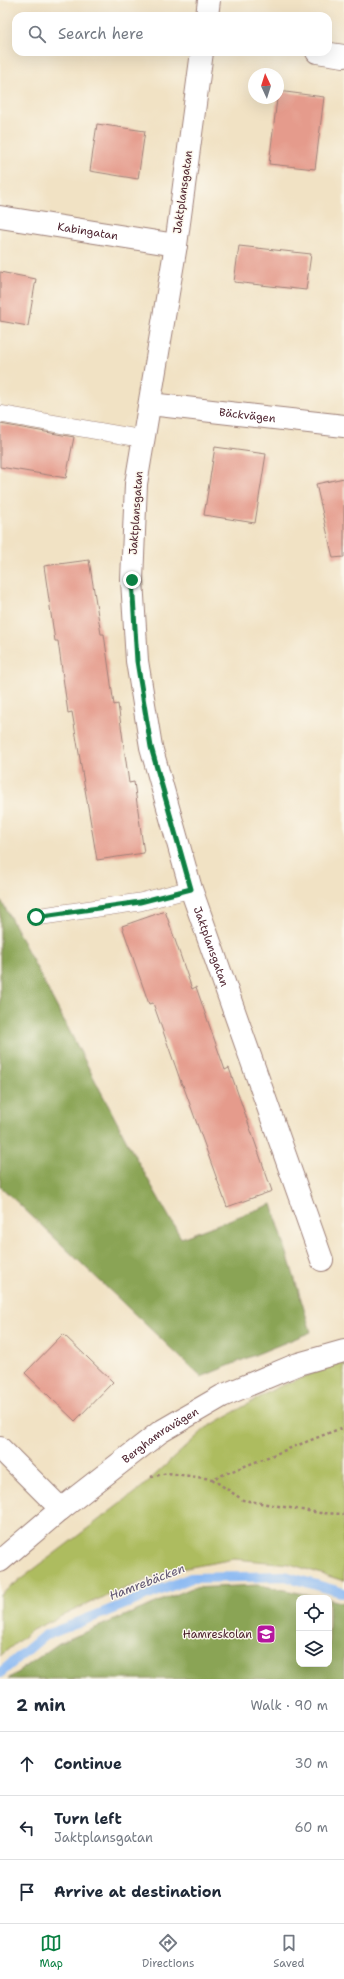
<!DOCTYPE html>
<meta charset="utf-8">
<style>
body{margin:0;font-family:"Shantell Sans",sans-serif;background:#f6f6f7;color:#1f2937}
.controls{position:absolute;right:12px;bottom:12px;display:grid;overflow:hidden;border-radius:8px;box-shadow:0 4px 16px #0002}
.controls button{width:36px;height:36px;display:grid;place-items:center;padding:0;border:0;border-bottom:1px solid #e0e1e3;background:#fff;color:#1f2937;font:20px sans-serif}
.compass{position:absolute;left:248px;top:68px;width:36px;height:36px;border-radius:50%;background:#fff;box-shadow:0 4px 16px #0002;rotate:356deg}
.stop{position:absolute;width:12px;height:12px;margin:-9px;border:3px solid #0b8043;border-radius:50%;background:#fff}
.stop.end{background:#0b8043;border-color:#fff;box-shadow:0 1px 4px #0008}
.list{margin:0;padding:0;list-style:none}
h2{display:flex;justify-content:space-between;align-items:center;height:52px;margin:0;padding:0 16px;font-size:17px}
h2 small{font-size:13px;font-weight:400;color:#747a83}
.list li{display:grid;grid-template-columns:26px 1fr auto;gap:12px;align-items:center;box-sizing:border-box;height:64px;padding:0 16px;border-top:1px solid #e0e1e3}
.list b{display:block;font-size:15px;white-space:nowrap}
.list p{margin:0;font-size:13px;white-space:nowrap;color:#747a83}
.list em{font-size:13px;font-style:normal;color:#747a83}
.icon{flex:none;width:22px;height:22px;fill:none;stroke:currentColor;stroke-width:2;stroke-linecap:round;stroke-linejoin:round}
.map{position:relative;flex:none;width:344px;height:1679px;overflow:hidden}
.search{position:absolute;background:#fff;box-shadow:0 4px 16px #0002;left:12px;right:12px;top:12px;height:44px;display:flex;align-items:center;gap:10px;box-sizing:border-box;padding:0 14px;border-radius:12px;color:#747a83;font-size:15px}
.sheet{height:244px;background:#fff}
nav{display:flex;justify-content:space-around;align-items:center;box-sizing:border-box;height:56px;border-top:1px solid #e0e1e3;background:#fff;font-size:11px;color:#747a83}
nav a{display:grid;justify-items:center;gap:2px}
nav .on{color:#0b8043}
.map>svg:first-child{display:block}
.green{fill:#adbc5e;stroke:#7c6e44}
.forest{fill:#8aa455;stroke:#6a6240}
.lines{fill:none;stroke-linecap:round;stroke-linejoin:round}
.stream{stroke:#87b7f3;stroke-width:10}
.building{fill:#e59b8c}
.lane-casing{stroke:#9e8078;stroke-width:18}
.street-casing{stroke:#9e8078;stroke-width:24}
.path{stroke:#9e8078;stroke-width:2.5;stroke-dasharray:3 3;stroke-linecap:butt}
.lane{stroke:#fff;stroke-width:17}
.street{stroke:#fff;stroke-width:22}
.route{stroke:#0b8043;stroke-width:5}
.labels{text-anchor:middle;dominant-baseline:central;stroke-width:3;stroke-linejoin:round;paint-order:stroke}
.street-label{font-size:11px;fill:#4a1f2b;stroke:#fbf7ec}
.poi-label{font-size:11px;fill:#4a1f2b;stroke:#fbf7ec;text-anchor:end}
.water-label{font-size:12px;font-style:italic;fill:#5f5471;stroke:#fbf7ec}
</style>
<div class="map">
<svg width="344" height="1679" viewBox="0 0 344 1679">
<rect width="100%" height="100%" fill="#fbf7ec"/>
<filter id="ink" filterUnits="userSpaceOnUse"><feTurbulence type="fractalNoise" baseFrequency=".025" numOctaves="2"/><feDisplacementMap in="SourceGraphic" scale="8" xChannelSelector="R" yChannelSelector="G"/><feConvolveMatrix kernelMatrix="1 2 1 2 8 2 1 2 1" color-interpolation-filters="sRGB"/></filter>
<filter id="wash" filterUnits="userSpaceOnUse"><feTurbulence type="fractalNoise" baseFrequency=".012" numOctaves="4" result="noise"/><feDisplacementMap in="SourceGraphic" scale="16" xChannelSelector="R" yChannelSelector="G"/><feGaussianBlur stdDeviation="0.9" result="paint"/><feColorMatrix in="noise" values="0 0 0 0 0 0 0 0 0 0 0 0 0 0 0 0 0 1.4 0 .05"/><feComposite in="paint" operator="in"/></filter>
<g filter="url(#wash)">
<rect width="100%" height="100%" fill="#f1e2c4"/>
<path class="green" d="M344,1361v220l-54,-17 -56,-5 -64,12 -76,30 -62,29 -32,26v-61l142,-108 64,-59 70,-40z"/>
<path class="forest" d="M0,898l132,253 49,87 91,-34 39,128 -110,45 -201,-191z
M259,1585l66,13h-26v66h30v-65l15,4v76h-336l51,-36 133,-55z"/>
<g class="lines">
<path class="stream" d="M0,1673l44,-37 147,-58 94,-2 59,17"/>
</g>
<g id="blocks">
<path class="building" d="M278,91l46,6 -9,72 -46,-5z
M97,124l48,7 -7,48 -48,-8z
M239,246l72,8 -5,36 -72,-8z
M0,272l36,7 -8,47 -28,-5z
M0,424l74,13 -8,41 -66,-11z
M215,447l51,7 -11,69 -51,-8z
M344,478v79l-11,1 -17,-74z
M89,560l12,74h3l10,71 4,-1 11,79 5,-1 10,71 -47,7 -25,-148 -4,1 -10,-72h-3l-11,-75z
M165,911l27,78 4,-2 29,83 4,-2 43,123 -45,16 -44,-122h-1l-29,-82 -4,1 -27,-78z
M63,1334l50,48 -38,39 -50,-48z"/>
</g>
</g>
<g filter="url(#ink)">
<use href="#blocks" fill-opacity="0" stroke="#9e8078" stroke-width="1"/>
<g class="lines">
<defs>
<path id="lane" d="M0,414l144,25
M36,917l104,-15 51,-13"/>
<g id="street">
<path d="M207,16l2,-16"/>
<path id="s1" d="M202,52l-26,193 -40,239 -4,96 5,81 14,86 40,142 131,371"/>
<path d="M317,52l27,4"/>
<path id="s2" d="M0,217l176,28"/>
<path id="s3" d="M150,404l194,22"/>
<path d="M0,1448l61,61"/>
<path id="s4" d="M0,1561l61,-52 99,-77 62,-36 76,-32 46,-13"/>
</g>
</defs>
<use href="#lane" class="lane-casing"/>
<use href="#street" class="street-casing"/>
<path class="path" d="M151,1477l16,-4 45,6 132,-52
M212,1479l31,21 77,13 24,1"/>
<use href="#lane" class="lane"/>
<use href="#street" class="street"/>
</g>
</g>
<g class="lines" filter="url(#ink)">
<path class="route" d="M36,917l104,-15 51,-13 -40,-142 -14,-86 -5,-81"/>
</g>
<defs>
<symbol id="school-square" viewBox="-11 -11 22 22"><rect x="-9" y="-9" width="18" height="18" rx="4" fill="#b5179e" stroke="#fbf7ec"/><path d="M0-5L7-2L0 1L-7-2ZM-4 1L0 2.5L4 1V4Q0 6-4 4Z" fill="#fff"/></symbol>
</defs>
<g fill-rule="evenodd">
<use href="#school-square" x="255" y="1623" width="22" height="22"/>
</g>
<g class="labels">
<g class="street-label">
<text transform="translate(183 192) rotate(-82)">Jaktplansgatan</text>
<text stroke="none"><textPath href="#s2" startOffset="89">Kabingatan</textPath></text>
<text stroke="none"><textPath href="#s3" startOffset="98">Bäckvägen</textPath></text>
<text transform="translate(136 513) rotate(-86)">Jaktplansgatan</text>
<text stroke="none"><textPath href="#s1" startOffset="910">Jaktplansgatan</textPath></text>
<text stroke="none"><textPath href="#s4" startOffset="204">Berghamravägen</textPath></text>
</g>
<g class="poi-label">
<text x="252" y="1634">Hamreskolan</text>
</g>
<g class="water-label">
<text transform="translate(147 1582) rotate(-21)">Hamrebäcken</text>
</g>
</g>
</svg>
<div class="controls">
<button><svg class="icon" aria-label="locate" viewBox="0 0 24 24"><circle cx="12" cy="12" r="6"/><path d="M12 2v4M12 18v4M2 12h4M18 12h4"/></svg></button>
<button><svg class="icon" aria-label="layers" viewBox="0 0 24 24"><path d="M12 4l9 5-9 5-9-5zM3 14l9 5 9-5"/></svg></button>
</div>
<svg class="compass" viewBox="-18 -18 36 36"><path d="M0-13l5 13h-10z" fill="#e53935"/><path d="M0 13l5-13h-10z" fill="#747a83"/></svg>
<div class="stop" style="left:36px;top:917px"></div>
<div class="stop end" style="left:132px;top:580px"></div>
<div class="search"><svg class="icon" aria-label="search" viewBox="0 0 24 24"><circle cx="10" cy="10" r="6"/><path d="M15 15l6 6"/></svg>Search here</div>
</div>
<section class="sheet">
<h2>2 min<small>Walk · 90 m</small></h2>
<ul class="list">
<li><svg class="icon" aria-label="ahead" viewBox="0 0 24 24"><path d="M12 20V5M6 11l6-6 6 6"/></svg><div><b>Continue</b></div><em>30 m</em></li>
<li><svg class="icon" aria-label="left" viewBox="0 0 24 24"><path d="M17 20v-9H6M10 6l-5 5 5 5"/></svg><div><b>Turn left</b><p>Jaktplansgatan</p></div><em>60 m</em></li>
<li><svg class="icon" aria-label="arrive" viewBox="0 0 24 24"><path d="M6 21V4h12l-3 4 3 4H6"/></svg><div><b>Arrive at destination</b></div></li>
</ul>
</section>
<nav>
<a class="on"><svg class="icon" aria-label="map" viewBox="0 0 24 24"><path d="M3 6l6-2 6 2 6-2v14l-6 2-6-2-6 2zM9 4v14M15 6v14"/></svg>Map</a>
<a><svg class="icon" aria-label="directions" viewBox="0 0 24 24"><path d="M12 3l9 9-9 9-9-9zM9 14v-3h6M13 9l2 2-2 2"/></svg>Directions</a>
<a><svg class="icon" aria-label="saved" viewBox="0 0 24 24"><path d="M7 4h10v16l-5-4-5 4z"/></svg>Saved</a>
</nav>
